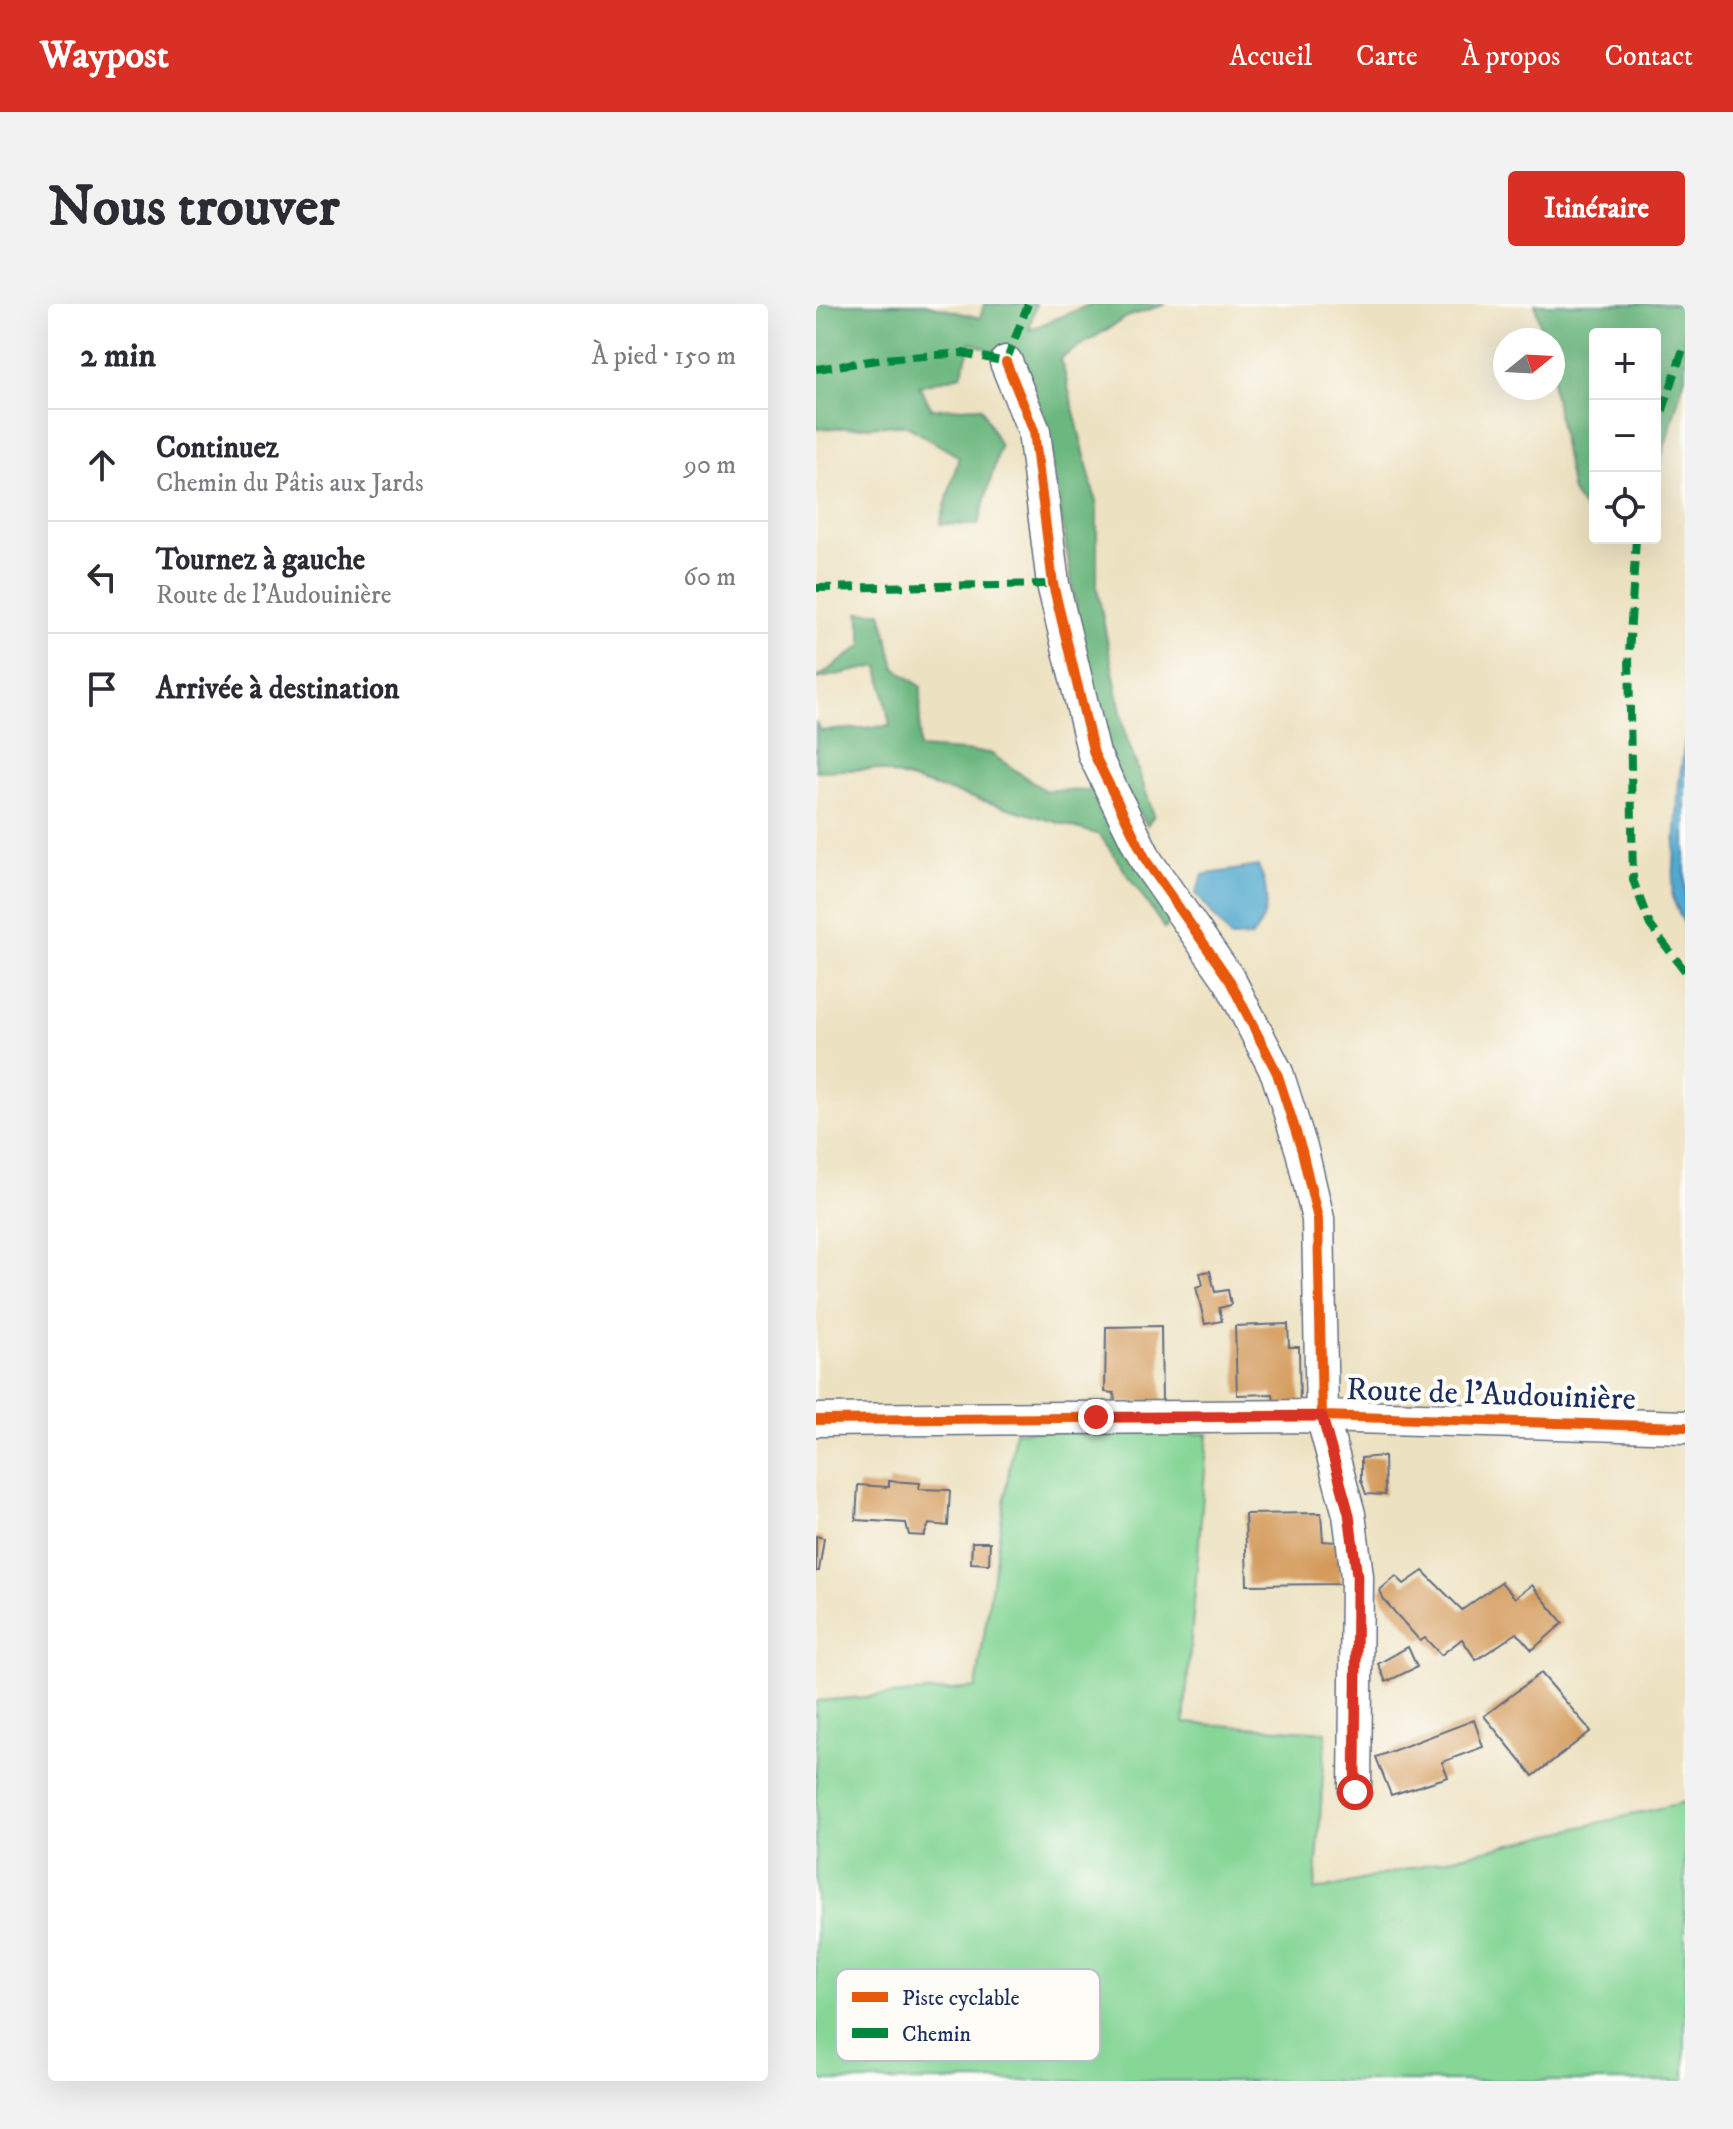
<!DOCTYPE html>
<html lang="fr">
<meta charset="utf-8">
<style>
body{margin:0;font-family:"IM FELL DW Pica",serif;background:#f2f2f3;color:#2b2b33}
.controls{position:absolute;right:24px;top:24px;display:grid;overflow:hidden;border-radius:8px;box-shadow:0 8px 32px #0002}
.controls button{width:72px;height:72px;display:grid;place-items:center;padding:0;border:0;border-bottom:2px solid #e1e1e2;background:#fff;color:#2b2b33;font:40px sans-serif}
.compass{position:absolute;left:677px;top:24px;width:72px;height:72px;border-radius:50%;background:#fff;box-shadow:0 8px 32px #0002;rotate:72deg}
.stop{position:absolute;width:24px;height:24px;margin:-18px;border:6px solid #d93025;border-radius:50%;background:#fff}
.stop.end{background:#d93025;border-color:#fff;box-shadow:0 2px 8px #0008}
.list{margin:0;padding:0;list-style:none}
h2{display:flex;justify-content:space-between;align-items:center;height:104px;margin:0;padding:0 32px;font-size:34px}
h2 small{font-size:26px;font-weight:400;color:#7c7c81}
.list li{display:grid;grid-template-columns:52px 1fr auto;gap:24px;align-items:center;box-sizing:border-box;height:112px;padding:0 32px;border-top:2px solid #e1e1e2}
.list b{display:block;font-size:30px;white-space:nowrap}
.list p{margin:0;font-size:26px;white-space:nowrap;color:#7c7c81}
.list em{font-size:26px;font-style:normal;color:#7c7c81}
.icon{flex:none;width:44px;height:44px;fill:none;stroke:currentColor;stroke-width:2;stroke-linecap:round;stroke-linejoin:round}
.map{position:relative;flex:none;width:869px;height:1777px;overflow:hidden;border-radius:8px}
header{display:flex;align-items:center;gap:48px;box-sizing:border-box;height:112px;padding:0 40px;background:#d93025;color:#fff}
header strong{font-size:38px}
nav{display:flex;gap:44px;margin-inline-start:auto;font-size:28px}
.intro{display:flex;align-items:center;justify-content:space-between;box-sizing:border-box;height:192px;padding:0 48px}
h1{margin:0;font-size:56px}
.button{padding:20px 36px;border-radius:8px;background:#d93025;color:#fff;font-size:28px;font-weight:700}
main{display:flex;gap:48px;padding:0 48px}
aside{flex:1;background:#fff;border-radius:8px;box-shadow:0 8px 32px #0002}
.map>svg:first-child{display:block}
.green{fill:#86d696;stroke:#50827a;stroke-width:2}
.forest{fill:#6cb77f;stroke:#44736e;stroke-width:2}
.water{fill:#51a9ce;stroke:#366c96;stroke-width:2}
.building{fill:#d39959}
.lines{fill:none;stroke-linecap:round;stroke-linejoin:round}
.street-casing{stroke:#646d80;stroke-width:35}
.street{stroke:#fff;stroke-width:32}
.quiet{stroke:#00873e;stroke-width:8;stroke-dasharray:16 8;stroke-linecap:butt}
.cycleway-casing{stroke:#fdfcf7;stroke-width:15}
.cycleway{stroke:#e8590c;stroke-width:10}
.route{stroke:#d93025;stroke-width:10}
.labels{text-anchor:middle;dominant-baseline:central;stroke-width:8;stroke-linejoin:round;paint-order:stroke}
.street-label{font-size:32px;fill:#1b2f5e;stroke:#fdfcf7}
.key{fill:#fdfcf7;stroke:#b9bec9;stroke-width:2}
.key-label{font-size:22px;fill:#1b2f5e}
</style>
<header>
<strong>Waypost</strong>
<nav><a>Accueil</a><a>Carte</a><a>À propos</a><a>Contact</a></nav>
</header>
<div class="intro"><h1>Nous trouver</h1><a class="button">Itinéraire</a></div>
<main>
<aside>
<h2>2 min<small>À pied · 150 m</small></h2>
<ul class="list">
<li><svg class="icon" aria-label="ahead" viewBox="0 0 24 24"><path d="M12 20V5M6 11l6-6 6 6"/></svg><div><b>Continuez</b><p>Chemin du Pâtis aux Jards</p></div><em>90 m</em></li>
<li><svg class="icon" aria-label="left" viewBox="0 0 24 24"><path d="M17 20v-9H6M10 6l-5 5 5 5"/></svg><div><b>Tournez à gauche</b><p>Route de l'Audouinière</p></div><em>60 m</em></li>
<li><svg class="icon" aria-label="arrive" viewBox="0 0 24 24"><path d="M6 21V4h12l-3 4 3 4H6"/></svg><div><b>Arrivée à destination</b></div></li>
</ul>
</aside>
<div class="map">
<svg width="869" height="1777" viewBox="0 0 869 1777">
<rect width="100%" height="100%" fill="#fdfcf7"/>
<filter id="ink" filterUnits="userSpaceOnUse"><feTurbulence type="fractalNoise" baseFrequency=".0125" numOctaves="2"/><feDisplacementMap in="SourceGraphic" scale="16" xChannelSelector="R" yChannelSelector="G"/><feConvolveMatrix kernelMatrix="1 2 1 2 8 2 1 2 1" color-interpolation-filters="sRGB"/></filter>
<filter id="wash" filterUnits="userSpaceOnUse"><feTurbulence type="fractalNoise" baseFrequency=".006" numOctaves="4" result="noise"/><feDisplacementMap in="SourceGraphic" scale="32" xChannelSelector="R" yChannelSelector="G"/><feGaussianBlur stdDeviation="1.8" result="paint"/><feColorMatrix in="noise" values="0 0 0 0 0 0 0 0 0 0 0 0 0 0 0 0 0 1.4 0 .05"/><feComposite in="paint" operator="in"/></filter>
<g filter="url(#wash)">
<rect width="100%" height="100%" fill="#ece1c0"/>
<path class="green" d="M199,1127l193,3 -24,289 142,9 -11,159 370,-89v279h-869v-380l160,-13z"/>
<path class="forest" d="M0,0h109l55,14 4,-14h52l-7,26 62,-26h75l-39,13 -66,41 36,148v82l28,145 29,82 -7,10 -23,-35 -32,-85 -41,-251 -35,-92 -45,-20 -10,33 -42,11 13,23 49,-2 19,39 -22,79 -38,-1 19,-67 -54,-32 -89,4z
M719,0h150v72l-30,104v-146h-60v191l-23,-33 -19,-105v-47h-10z
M43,308h22l14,56 26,19 -2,61 71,5 54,37 49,1 81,127 -9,11 -65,-94 -225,-66 -59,2v-50l5,10 69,-5 -11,-60 -63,13 47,-34z"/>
<path class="water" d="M869,435v187l-13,-29 7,-114z
M442,562c12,24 12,51 -7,71l-20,1 -35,-45 7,-18z"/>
<g id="blocks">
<path class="building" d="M394,967l5,21 13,-2 3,15 -12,3 3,13 -17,3 -9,-37 7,-2 -3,-12z
M472,1020l1,23h10l1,63 -25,1 -2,-17 -36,1 -2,-69z
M345,1022l1,77h-47l-1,-10 -9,-1 1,-65z
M568,1152l1,39 -19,-1 -5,-14v-22z
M73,1177l31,2 -1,6 31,1 -2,36 -19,-2 -5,12 -15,-1 -3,-12 -50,-3 2,-35 31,2z
M505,1209l2,28 13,1 6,42 -95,1 -2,-71z
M0,1232l8,2 -5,33h-3z
M156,1238h18l-1,22 -18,-1z
M607,1267l39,39 39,-28 14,16 17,-13 31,38 -31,27 -15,-17 -41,27 -14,-21 -21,16 -16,-17 -5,3 -36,-41 -4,-10 16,-14 8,8z
M592,1343l9,20 -31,15 -8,-18z
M725,1369l50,58 -58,45 -49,-60z
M658,1416l9,27 -41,15 6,15 -57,18 -15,-38z"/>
</g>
</g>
<g filter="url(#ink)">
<use href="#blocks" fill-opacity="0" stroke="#646d80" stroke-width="2"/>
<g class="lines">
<defs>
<path id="street" d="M190,58l28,69 19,153 41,170 53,108 83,119 47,92 25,78 16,68 4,197 27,98 8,62 -2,216
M0,1116l506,-4 363,11"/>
</defs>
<use href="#street" class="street-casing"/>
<use href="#street" class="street"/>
<path class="quiet" d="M0,65l68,-10 79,-6 43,9 22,-58
M839,130l30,-91
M820,234l-7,117 4,225 17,45 35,46
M0,284l237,-4"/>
<defs>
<path id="cycleway" d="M190,58l28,69 19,153 41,170 53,108 83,119 47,92 25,78 16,68 4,197 27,98 8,62 -2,216
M0,1116l506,-4 363,11"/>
</defs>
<use href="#cycleway" class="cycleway-casing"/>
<use href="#cycleway" class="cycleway"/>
</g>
</g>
<g class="lines" filter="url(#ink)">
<path class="route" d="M280,1113l226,-1 27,98 8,62 -2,216"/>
</g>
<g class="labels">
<g class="street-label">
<text transform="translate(675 1091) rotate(2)">Route de l'Audouinière</text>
</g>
</g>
<rect x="20" y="1665" width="264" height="92" rx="12" class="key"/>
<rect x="36" y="1688" width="36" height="10" fill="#e8590c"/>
<rect x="36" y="1724" width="36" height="10" fill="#00873e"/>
<g class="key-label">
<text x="86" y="1701">Piste cyclable</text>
<text x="86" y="1737">Chemin</text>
</g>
</svg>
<div class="controls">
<button>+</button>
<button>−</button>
<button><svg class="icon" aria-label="locate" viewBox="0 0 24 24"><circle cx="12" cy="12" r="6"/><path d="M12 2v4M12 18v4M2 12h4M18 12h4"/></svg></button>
</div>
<svg class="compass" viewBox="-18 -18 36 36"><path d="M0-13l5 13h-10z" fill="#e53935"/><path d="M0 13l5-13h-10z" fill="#7c7c81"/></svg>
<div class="stop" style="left:539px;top:1488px"></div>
<div class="stop end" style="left:280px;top:1113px"></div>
</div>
</main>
